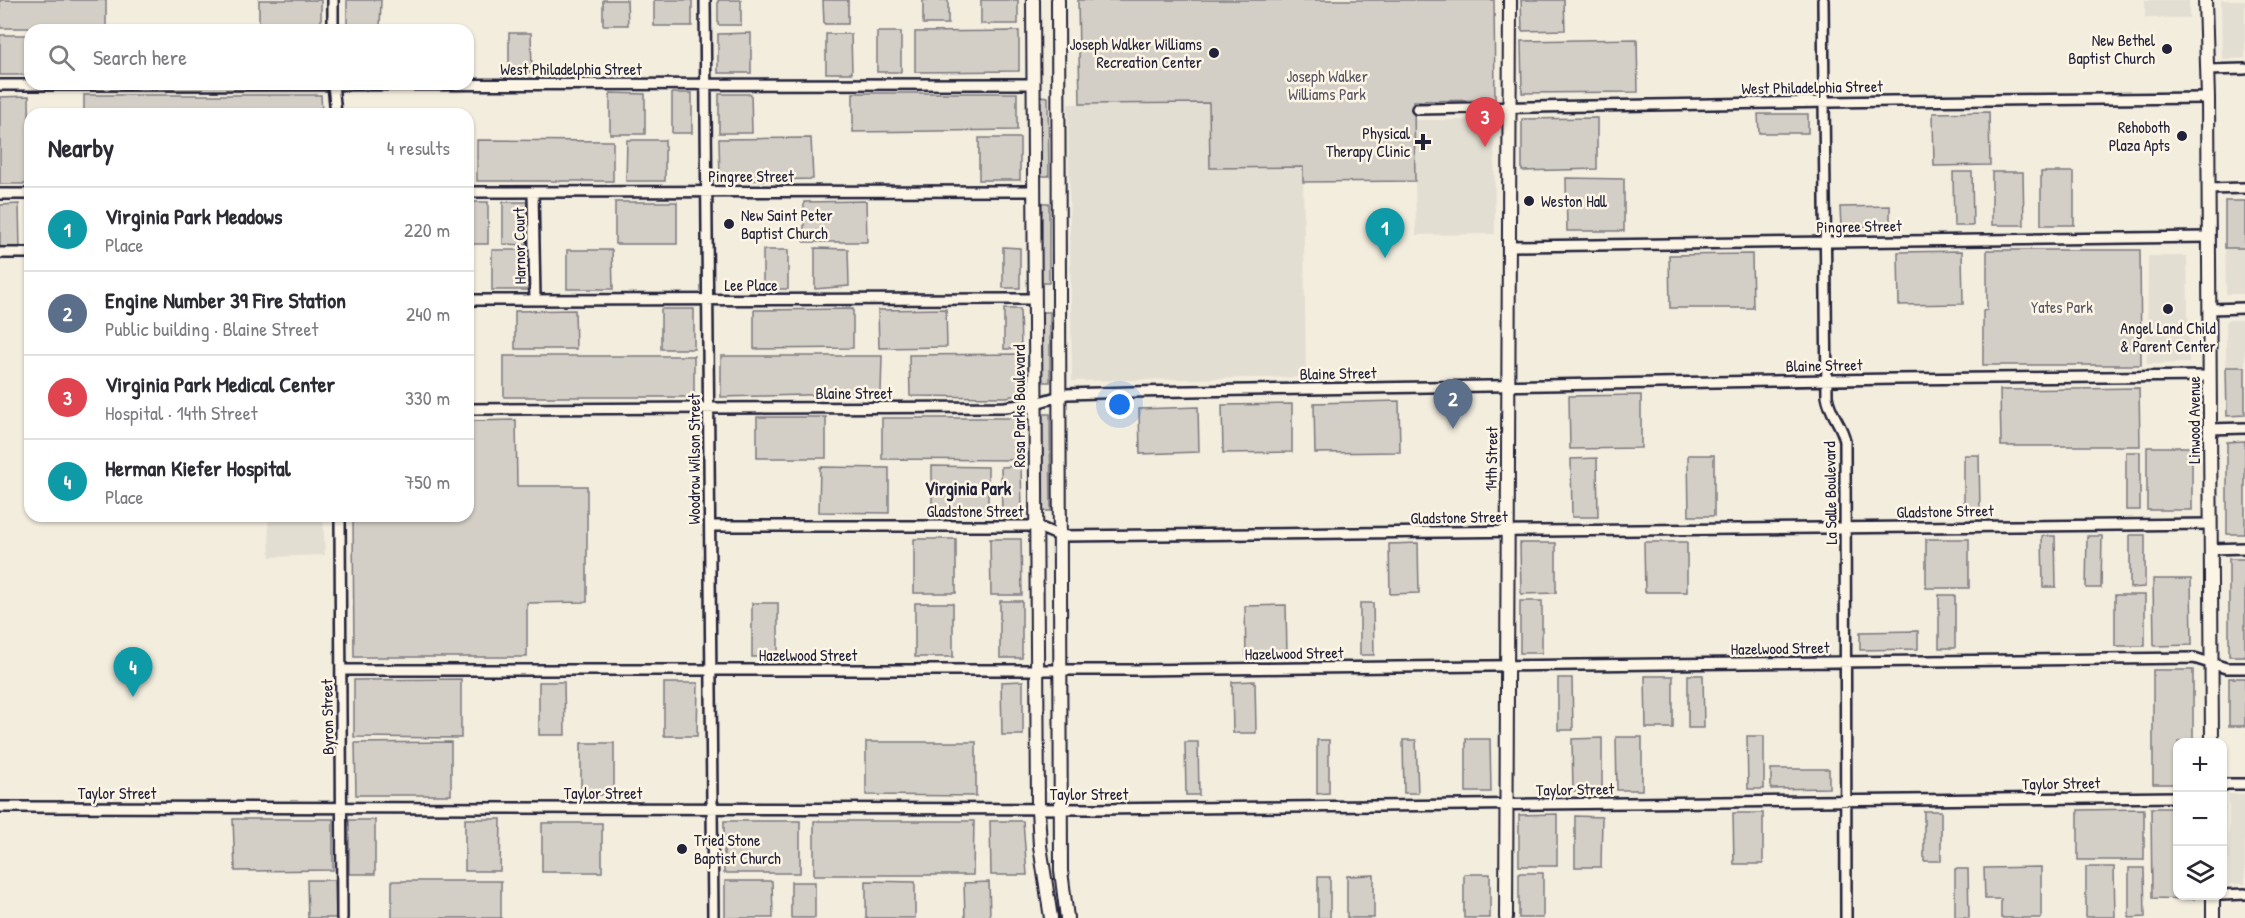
<!DOCTYPE html>
<meta charset="utf-8">
<style>
body{margin:0;font-family:"Patrick Hand",sans-serif;background:#f2f2f3;color:#2b2b33}
.controls{position:absolute;right:18px;bottom:18px;display:grid;overflow:hidden;border-radius:12px;box-shadow:0 2px 4px #0004}
.controls button{width:54px;height:54px;display:grid;place-items:center;padding:0;border:0;border-bottom:2px solid #e1e1e2;background:#fff;color:#2b2b33;font:30px sans-serif}
.you{position:absolute;left:1120px;top:405px;width:21px;height:21px;margin:-15px;border:4px solid #fff;border-radius:50%;background:#1a73e8;box-shadow:0 0 0 9px #1a73e833}
.badge{display:grid;place-items:center;width:39px;height:39px;border-radius:50%;background:#2563eb;color:#fff;font-size:20px;font-weight:700}
.pin{position:absolute;translate:-50% -50px;filter:drop-shadow(0 2px 3px #0008)}
.pin::after{content:'';position:absolute;top:32px;width:21px;height:18px;background:inherit;clip-path:polygon(0 0,100% 0,50% 100%)}
.list{margin:0;padding:0;list-style:none}
h2{display:flex;justify-content:space-between;align-items:center;height:78px;margin:0;padding:0 24px;font-size:26px}
h2 small{font-size:20px;font-weight:400;color:#7c7c81}
.list li{display:grid;grid-template-columns:39px 1fr auto;gap:18px;align-items:center;box-sizing:border-box;height:84px;padding:0 24px;border-top:2px solid #e1e1e2}
.list b{display:block;font-size:22px;white-space:nowrap}
.list p{margin:0;font-size:20px;white-space:nowrap;color:#7c7c81}
.list em{font-size:20px;font-style:normal;color:#7c7c81}
.icon{flex:none;width:33px;height:33px;fill:none;stroke:currentColor;stroke-width:2;stroke-linecap:round;stroke-linejoin:round}
.map{position:relative;flex:none;width:2245px;height:918px;overflow:hidden}
.search{position:absolute;background:#fff;box-shadow:0 2px 4px #0004;left:24px;top:24px;width:450px;height:66px;display:flex;align-items:center;gap:15px;box-sizing:border-box;padding:0 21px;border-radius:18px;color:#7c7c81;font-size:22px}
.panel{position:absolute;background:#fff;box-shadow:0 2px 4px #0004;left:24px;top:108px;width:450px;height:414px;border-radius:18px}
.map>svg:first-child{display:block}
.built{fill:#e3ded2}
.green{fill:#d4cfc6;stroke:#7b7880;stroke-width:1.5}
.lines{fill:none;stroke-linecap:round;stroke-linejoin:round}
.minor-casing{stroke:#22223b;stroke-width:14}
.tertiary-casing{stroke:#22223b;stroke-width:16}
.minor{stroke:#fcf5e5;stroke-width:9}
.tertiary{stroke:#fcf5e5;stroke-width:12}
.poi-dot{fill:#22223b;stroke:#fcf5e5;stroke-width:2}
.labels{text-anchor:middle;dominant-baseline:central;stroke-width:5;stroke-linejoin:round;paint-order:stroke}
.poi-label{font-size:16px;fill:#22223b;stroke:#fcf5e5;text-anchor:end}
.street-label{font-size:16px;fill:#22223b;stroke:#fcf5e5}
.park-label{font-size:16px;fill:#575665;stroke:#fcf5e5}
.neighbourhood-label{font-size:18px;font-weight:bold;fill:#22223b;stroke:#fcf5e5}
</style>
<div class="map">
<svg width="2245" height="918" viewBox="0 0 2245 918">
<rect width="100%" height="100%" fill="#f3edde"/>
<filter id="ink" filterUnits="userSpaceOnUse"><feTurbulence type="fractalNoise" baseFrequency=".0167" numOctaves="2"/><feDisplacementMap in="SourceGraphic" scale="12" xChannelSelector="R" yChannelSelector="G"/><feConvolveMatrix kernelMatrix="1 2 1 2 8 2 1 2 1" color-interpolation-filters="sRGB"/></filter>
<g filter="url(#ink)">
<path class="built" d="M2145,0h44v18h-44z
M2221,0h24v58l-23,1z
M1209,103l2,65 92,-1 3,210 -234,4 -4,-277z
M1414,120h80l1,114 -79,1z
M2225,248h20v46h-19z
M2148,256h39l2,107 -42,1z
M2226,320h19v47h-19z
M323,517l2,38 -55,2 -2,-39z
M2229,794h16v90h-16z"/>
<path class="green" d="M0,0h106v28h-106z
M259,0h62v25h-62z
M347,0h34l-1,28 -33,-1z
M603,0h24l1,25h-25z
M654,0h38v26h-38z
M718,0h23v25h-23z
M823,0h25v24h-24z
M923,0h25v24h-25z
M981,0h37v24h-37z
M1078,0h416l1,100 -81,1 1,80 -112,1v-15l-93,1 -1,-65 -129,1z
M1521,0h43l1,30 -43,1z
M1019,31v40l-104,1v-40z
M877,32h24v40h-24z
M509,33h22l1,39h-23z
M751,33v40h-33v-39z
M826,34h25l1,39h-26z
M0,35h30v40h-30z
M1637,39l1,53 -116,1 -1,-52z
M610,93l35,1v40h-35z
M672,93h20v40h-20z
M853,93h164v37l-164,2z
M719,94h32l1,39h-33z
M84,95h237l1,19h-238z
M29,96l1,88h-30v-87z
M1040,96l8,1 1,79h-8z
M1989,112l1,53 -56,1 -1,-53z
M1758,114h50v19h-49z
M1597,118v51l-75,2v-52z
M811,138l2,41 -93,2 -1,-42z
M979,138h41v42h-41z
M477,140l136,1v40h-136z
M627,140h38v41h-39z
M1953,172h19l1,54h-19z
M1992,172h31l1,53h-32z
M2041,172h33v53h-33z
M1566,178l58,1v52h-57z
M866,201l1,41h-63v-40z
M2225,201h20v47h-20z
M468,202h20v42h-20z
M503,202h24v43l-24,-1z
M615,202h62v42h-62z
M1042,203h7v80h-8z
M19,204l1,45 -20,1v-45z
M1890,206v20l-49,1 -1,-20z
M1003,247l17,1v40h-17z
M815,248l33,1 1,37 -34,3z
M492,250h36v40h-36z
M567,250h45l1,39h-46z
M763,250h25v39h-25z
M1987,250h153l1,115h-158v-54l4,-1z
M1962,251l1,53 -64,1 -1,-53z
M1752,254l1,54h-83l-1,-53z
M661,309h33v40h-33z
M853,309v39l-99,1v-39z
M946,309l1,38 -68,1 -1,-38z
M1004,309h16l1,40h-17z
M575,310l1,39h-61v-38z
M1042,312h8v70h-8z
M1021,354l1,40 -15,3 -97,-1 -1,-41z
M504,356h190v41h-190z
M721,356h161l-1,37 -160,4z
M2226,367h19v48l-18,1z
M2139,388l1,58h-139l-1,-56z
M1641,395v53l-71,1 -1,-53z
M1399,401l1,51 -85,1 -1,-50z
M1292,404v48l-69,1 -1,-48z
M1198,407l1,45 -59,2 -1,-45z
M1042,414h8l1,97h-8z
M757,417h69v41h-69z
M882,418h138v42l-138,-1z
M516,420l1,66h70v116l-60,1v54h-173l-1,-141h115v-95z
M2245,441v93h-18v-92z
M2147,447h45v63h-45z
M2126,452h14v58h-14z
M1688,455h26v61h-25z
M1964,455h15l1,58h-16z
M1597,458l1,59h-26l-1,-58z
M932,466l56,1v47h-56z
M1021,466l1,47 -20,1 -1,-47z
M820,467l69,1v45l-70,-1z
M2130,535h15v52l-15,1z
M2042,536h13l1,51h-13z
M2087,536h15l-1,52h-15z
M914,539h42v54h-42z
M990,539h31l1,56h-31z
M1926,539h43v49h-43z
M1644,542h43v50h-42z
M1418,543l1,50 -29,1 -1,-50z
M1520,543h36v50l-35,1z
M2229,559h16v97h-16z
M2153,579h38l1,66 -38,1z
M1939,595h16v53h-16z
M2115,595h30v51h-30z
M1000,601h22v57h-22z
M1520,601h22v52h-22z
M752,603h26v54h-26z
M915,603h38v54h-38z
M1360,603h13l1,52h-14z
M1286,605l1,51 -41,1 -1,-51z
M1918,631v18l-58,1v-18z
M2153,670h40v72h-15l-1,42h-24z
M1688,675h15l1,53h-16z
M1645,676h28v52h-27z
M1558,678h14l1,52h-15z
M2229,678h16v48h-16z
M461,679v59l-107,-1v-57z
M1023,681v54h-21l-1,-53z
M1255,681l1,52h-23l-1,-51z
M539,682h25l1,53h-26z
M664,683h34l-1,53h-33z
M1747,736h17v53h-16z
M1616,737h26v53h-25z
M1602,738v53h-29l-1,-52z
M1466,739h24l1,53h-25z
M1317,740h12v53l-12,1z
M1403,740h13l2,53h-14z
M451,742v53h-95l-1,-52z
M866,742h110v54l-110,-1z
M1185,742h13l1,53h-13z
M581,743h33v52h-33z
M1771,769h58v19l-58,1z
M2151,808h26l1,88h16v3l-42,-1z
M2144,809v51h-66v-50z
M1924,811h17v50h-17z
M1733,813h30v51h-29z
M1557,814v52h-38v-51z
M1575,816l27,1 -1,50h-26z
M233,819h100v51l-98,1z
M465,819h36l-1,52h-35z
M349,820h26v54h-26z
M724,821h76v52h-76z
M814,821h160l-1,54h-159z
M990,821h33l4,54h-36z
M542,823h60v49h-60z
M2041,867v51h-40v-19h-16l-1,-31z
M2086,867h28l1,50h-29z
M2129,868h15l1,49 -16,1z
M1955,869h13l1,49h-14z
M1519,873h24v45h-24z
M1464,874h26v44h-26z
M1374,875v43h-27v-42z
M1318,877h12v41h-12z
M307,880h28l1,38h-28z
M392,881h109v37h-109z
M725,881h47l1,37h-48z
M866,881l49,1v36h-49z
M791,882h24v36h-24z
M989,882l1,36h-25l-1,-35z"/>
<g class="lines">
<defs>
<path id="minor" d="M705,0l8,918
M1823,0l4,396c3,19 15,28 18,45l1,477
M333,30v-30
M2207,70l38,-1
M333,84l3,30
M0,85l1034,-1
M1417,109l476,-8 315,-3
M2208,189l37,-1
M468,192l566,-1
M533,192l2,108
M0,194h30
M1510,246l699,-9
M0,253h30
M468,300l567,-1
M2209,309l36,-1
M468,409l537,-2 31,-4 31,-9 64,-2 765,-13 314,-3
M2210,429l35,-1
M340,516l2,402
M710,526h326l24,10 1151,-12
M2211,549l34,-1
M342,670h792l1060,-12 32,10h19
M2222,786l5,-2h18
M0,807l1096,2 1082,-12
M2222,895l23,-1"/>
<path id="tertiary" d="M1033,0l5,809 2,37 11,72
M1058,0l3,871 6,47
M2205,0l3,98 4,644
M2213,896v22
M1506,918l4,-918"/>
</defs>
<use href="#minor" class="minor-casing"/>
<use href="#tertiary" class="tertiary-casing"/>
<use href="#minor" class="minor"/>
<use href="#tertiary" class="tertiary"/>
</g>
</g>
<g class="poi-dot">
<circle cx="2167" cy="49" r="6"/>
<circle cx="1214" cy="53" r="6"/>
<circle cx="2182" cy="136" r="6"/>
<path d="M1420 133h6v6h6v6h-6v6h-6v-6h-6v-6h6z"/>
<circle cx="1529" cy="201" r="6"/>
<circle cx="729" cy="224" r="6"/>
<circle cx="2168" cy="309" r="6"/>
<circle cx="682" cy="849" r="6"/>
</g>
<g class="labels">
<g class="poi-label">
<text x="2155" y="40">New Bethel<tspan x="2155" dy="18">Baptist Church</tspan></text>
<text x="1202" y="44">Joseph Walker Williams<tspan x="1202" dy="18">Recreation Center</tspan></text>
<text x="2170" y="127">Rehoboth<tspan x="2170" dy="18">Plaza Apts</tspan></text>
<text x="1410" y="133">Physical<tspan x="1410" dy="18">Therapy Clinic</tspan></text>
<text x="1541" y="201" text-anchor="start">Weston Hall</text>
<text x="741" y="215" text-anchor="start">New Saint Peter<tspan x="741" dy="18">Baptist Church</tspan></text>
<text x="2168" y="328" text-anchor="middle">Angel Land Child<tspan x="2168" dy="18">&amp; Parent Center</tspan></text>
<text x="694" y="840" text-anchor="start">Tried Stone<tspan x="694" dy="18">Baptist Church</tspan></text>
</g>
<g class="street-label">
<text x="571" y="69">West Philadelphia Street</text>
<text transform="translate(1812 87) rotate(-1)">West Philadelphia Street</text>
<text x="751" y="176">Pingree Street</text>
<text transform="translate(1859 226) rotate(-1)">Pingree Street</text>
<text transform="translate(519 246) rotate(-91)">Harnor Court</text>
<text x="751" y="285">Lee Place</text>
<text transform="translate(1824 365) rotate(-1)">Blaine Street</text>
<text transform="translate(1338 373) rotate(-1)">Blaine Street</text>
<text x="854" y="393">Blaine Street</text>
<text transform="translate(1019 406) rotate(-90)">Rosa Parks Boulevard</text>
<text transform="translate(2194 420) rotate(-90)">Linwood Avenue</text>
<text transform="translate(694 459) rotate(-90)">Woodrow Wilson Street</text>
<text transform="translate(1491 459) rotate(-89)">14th Street</text>
<text transform="translate(1830 493) rotate(-91)">La Salle Boulevard</text>
<text x="975" y="511">Gladstone Street</text>
<text transform="translate(1945 511) rotate(-1)">Gladstone Street</text>
<text transform="translate(1459 517) rotate(-1)">Gladstone Street</text>
<text transform="translate(1780 648) rotate(-1)">Hazelwood Street</text>
<text transform="translate(1294 653) rotate(-1)">Hazelwood Street</text>
<text x="808" y="655">Hazelwood Street</text>
<text transform="translate(327 717) rotate(-91)">Byron Street</text>
<text transform="translate(2061 783) rotate(-1)">Taylor Street</text>
<text transform="translate(1575 789) rotate(-1)">Taylor Street</text>
<text x="117" y="793">Taylor Street</text>
<text x="603" y="793">Taylor Street</text>
<text x="1089" y="794">Taylor Street</text>
</g>
<g class="park-label">
<text x="1327" y="76">Joseph Walker<tspan x="1327" dy="18">Williams Park</tspan></text>
<text x="2062" y="307">Yates Park</text>
</g>
<g class="neighbourhood-label">
<text x="968" y="488">Virginia Park</text>
</g>
</g>
</svg>
<div class="controls">
<button>+</button>
<button>−</button>
<button><svg class="icon" aria-label="layers" viewBox="0 0 24 24"><path d="M12 4l9 5-9 5-9-5zM3 14l9 5 9-5"/></svg></button>
</div>
<div class="you"></div>
<div class="pin badge" style="left:1385px;top:258px;background:#0f9aa8">1</div>
<div class="pin badge" style="left:1453px;top:429px;background:#5c6f8a">2</div>
<div class="pin badge" style="left:1485px;top:147px;background:#e0444e">3</div>
<div class="pin badge" style="left:133px;top:697px;background:#0f9aa8">4</div>
<div class="search"><svg class="icon" aria-label="search" viewBox="0 0 24 24"><circle cx="10" cy="10" r="6"/><path d="M15 15l6 6"/></svg>Search here</div>
<section class="panel">
<h2>Nearby<small>4 results</small></h2>
<ul class="list">
<li><span class="badge" style="background:#0f9aa8">1</span><div><b>Virginia Park Meadows</b><p>Place</p></div><em>220 m</em></li>
<li><span class="badge" style="background:#5c6f8a">2</span><div><b>Engine Number 39 Fire Station</b><p>Public building · Blaine Street</p></div><em>240 m</em></li>
<li><span class="badge" style="background:#e0444e">3</span><div><b>Virginia Park Medical Center</b><p>Hospital · 14th Street</p></div><em>330 m</em></li>
<li><span class="badge" style="background:#0f9aa8">4</span><div><b>Herman Kiefer Hospital</b><p>Place</p></div><em>750 m</em></li>
</ul>
</section>
</div>
